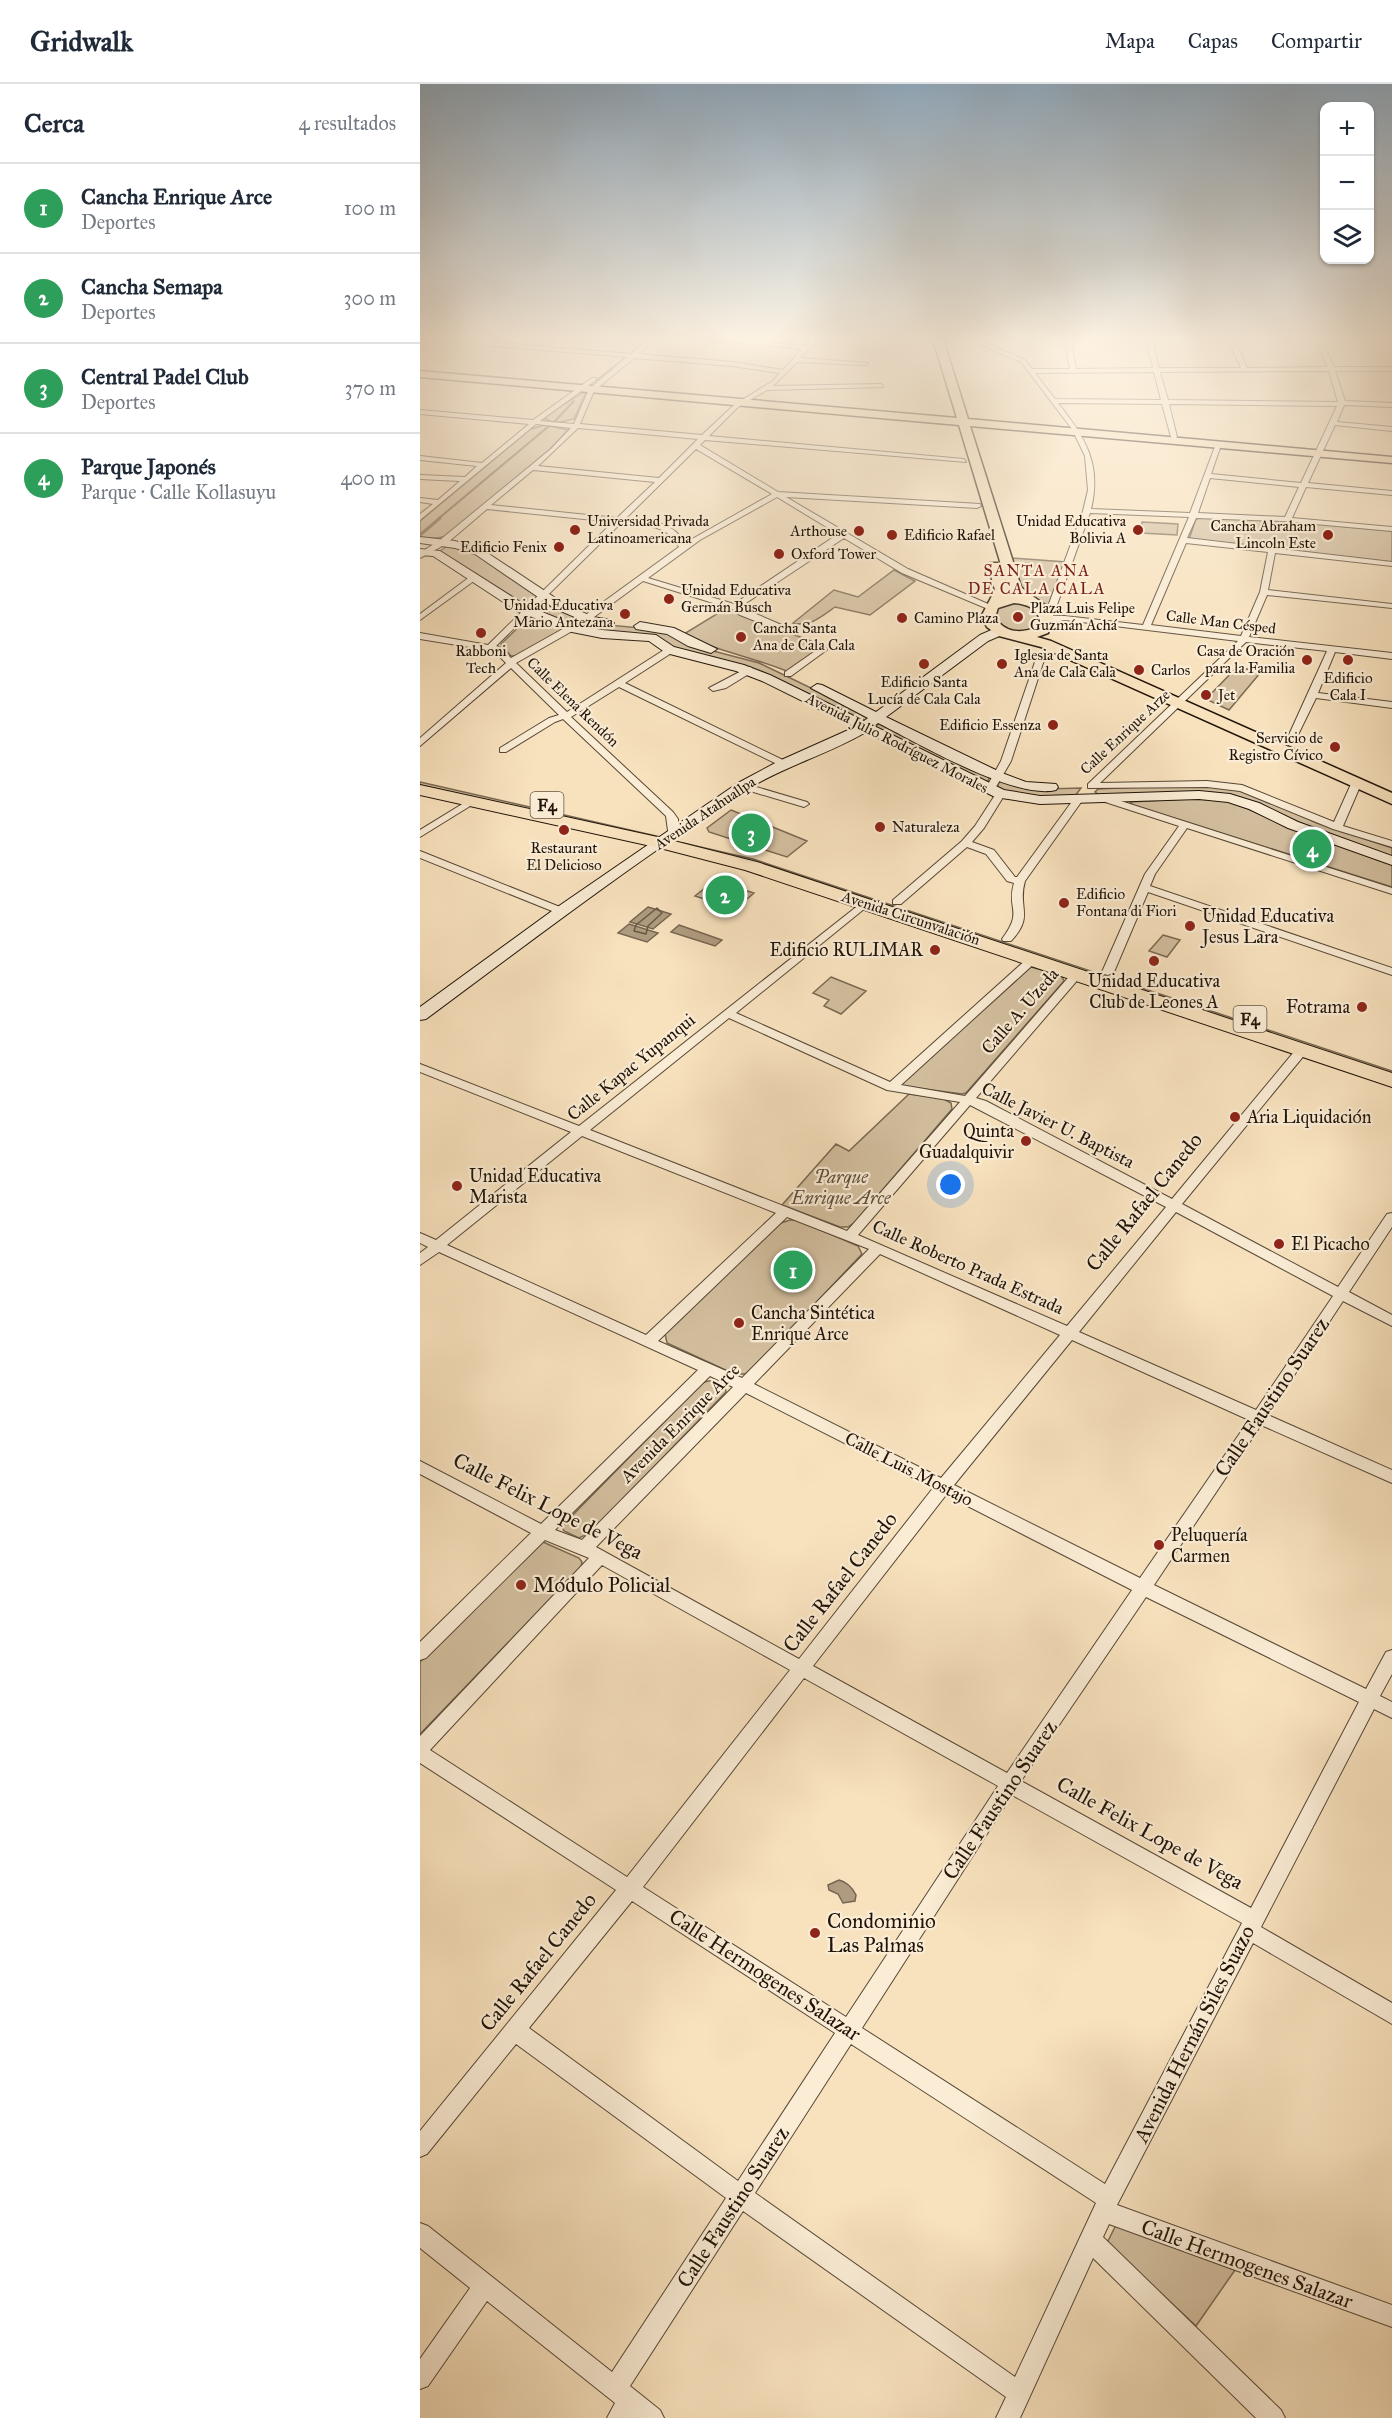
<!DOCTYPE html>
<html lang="es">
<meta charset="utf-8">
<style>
body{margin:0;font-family:"IM FELL Great Primer",serif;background:#f6f6f7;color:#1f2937}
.controls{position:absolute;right:18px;top:18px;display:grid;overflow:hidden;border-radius:12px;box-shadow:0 2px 4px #0004}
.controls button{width:54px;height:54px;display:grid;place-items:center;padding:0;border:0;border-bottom:2px solid #e0e1e3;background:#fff;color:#1f2937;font:30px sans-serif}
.you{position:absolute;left:531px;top:1101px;width:21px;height:21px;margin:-15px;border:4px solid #fff;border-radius:50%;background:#1a73e8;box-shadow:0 0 0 9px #1a73e833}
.badge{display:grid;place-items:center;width:39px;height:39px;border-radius:50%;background:#111827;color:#fff;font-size:20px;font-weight:700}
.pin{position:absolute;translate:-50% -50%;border:3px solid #fff;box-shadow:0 2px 6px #0006}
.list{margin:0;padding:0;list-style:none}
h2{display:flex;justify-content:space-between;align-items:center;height:78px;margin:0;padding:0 24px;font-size:26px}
h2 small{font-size:20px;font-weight:400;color:#747a83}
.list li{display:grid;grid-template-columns:39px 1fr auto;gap:18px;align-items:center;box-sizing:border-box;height:90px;padding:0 24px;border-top:2px solid #e0e1e3}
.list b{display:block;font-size:22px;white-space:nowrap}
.list p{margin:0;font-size:20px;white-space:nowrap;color:#747a83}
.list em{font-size:20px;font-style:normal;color:#747a83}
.icon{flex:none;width:33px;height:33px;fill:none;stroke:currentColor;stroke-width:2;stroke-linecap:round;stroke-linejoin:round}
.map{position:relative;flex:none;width:972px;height:2334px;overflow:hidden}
header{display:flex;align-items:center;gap:36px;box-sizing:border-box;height:84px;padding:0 30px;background:#fff;border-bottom:2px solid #e0e1e3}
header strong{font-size:28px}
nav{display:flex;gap:33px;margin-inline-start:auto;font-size:21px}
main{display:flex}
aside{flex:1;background:#fff}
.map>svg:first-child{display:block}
.green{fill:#d3bf9f;stroke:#7a6953;stroke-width:1.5}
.water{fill:#af9c80;stroke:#766550;stroke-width:1.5}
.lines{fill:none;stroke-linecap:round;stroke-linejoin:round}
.shore{stroke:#685844;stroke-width:1.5}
.stream-far1{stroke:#766550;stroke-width:2}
.stream{stroke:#766550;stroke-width:3}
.minor-casing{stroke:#564735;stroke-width:2}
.secondary-casing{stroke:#201307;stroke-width:2}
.primary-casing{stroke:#201307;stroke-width:3}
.trunk-casing{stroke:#201307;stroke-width:2}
.minor{fill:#faecd5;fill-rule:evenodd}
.secondary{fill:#faecd5;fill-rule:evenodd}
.primary{fill:#f8e2be;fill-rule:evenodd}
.trunk{fill:#f8e2be;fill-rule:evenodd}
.poi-dot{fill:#8f2418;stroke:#faecd5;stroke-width:2}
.labels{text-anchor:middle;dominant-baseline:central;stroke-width:4.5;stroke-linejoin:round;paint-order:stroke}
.far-poi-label{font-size:15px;fill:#201307;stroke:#faecd5;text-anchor:start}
.far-street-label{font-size:15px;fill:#201307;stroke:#faecd5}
.far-neighbourhood-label{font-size:16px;letter-spacing:1.5px;fill:#7a1f14;stroke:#faecd5}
.shield{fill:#faecd5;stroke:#615445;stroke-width:1.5}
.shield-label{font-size:16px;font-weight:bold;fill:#201307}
.poi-label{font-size:18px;fill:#201307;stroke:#faecd5;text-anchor:start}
.street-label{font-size:18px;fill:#201307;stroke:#faecd5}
.park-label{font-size:18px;font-style:italic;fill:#5f4f3c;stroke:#faecd5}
.near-street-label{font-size:21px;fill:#201307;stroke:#faecd5}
.near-poi-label{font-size:21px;fill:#201307;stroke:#faecd5;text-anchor:start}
</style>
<header>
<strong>Gridwalk</strong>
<nav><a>Mapa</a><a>Capas</a><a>Compartir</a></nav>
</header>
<main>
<aside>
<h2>Cerca<small>4 resultados</small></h2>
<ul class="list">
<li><span class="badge" style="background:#2e9e5b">1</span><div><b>Cancha Enrique Arce</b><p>Deportes</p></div><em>100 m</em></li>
<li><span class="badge" style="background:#2e9e5b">2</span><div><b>Cancha Semapa</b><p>Deportes</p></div><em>300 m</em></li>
<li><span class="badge" style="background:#2e9e5b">3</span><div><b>Central Padel Club</b><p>Deportes</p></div><em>370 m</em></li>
<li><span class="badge" style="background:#2e9e5b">4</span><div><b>Parque Japonés</b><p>Parque · Calle Kollasuyu</p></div><em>400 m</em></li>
</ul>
</aside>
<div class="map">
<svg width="972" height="2334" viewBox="0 0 972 2334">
<rect width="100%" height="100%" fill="#f8e2be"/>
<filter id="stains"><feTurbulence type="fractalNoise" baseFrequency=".00333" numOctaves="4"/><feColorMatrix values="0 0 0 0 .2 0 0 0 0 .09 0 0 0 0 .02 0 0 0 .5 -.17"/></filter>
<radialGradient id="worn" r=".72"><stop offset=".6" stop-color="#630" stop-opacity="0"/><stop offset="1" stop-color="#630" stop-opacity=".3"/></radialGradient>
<path class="green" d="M167,306l-13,29 -19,4 -10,-4 2,-4z
M125,341l23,5 -18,19 -103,87 -10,2h-17v-17l110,-92z
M779,434l74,2 119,11v31l-203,-23 7,-20z
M722,438l36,2 -1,11 -36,-2z
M29,461l18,4 66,42 4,6 -12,8 -85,-54z
M591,474l55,4 -17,44 -27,-16z
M474,486l21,11 -45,34 -35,-8c-14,10 -25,20 -42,16l41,-33 24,7z
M586,518l18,1 14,9 1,11 -3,6c-17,3 -37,6 -41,-16l4,-7z
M122,519l39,15 27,7 54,5 36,17 61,16 112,54 -9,5 -79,-39 -109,-34 -11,-9 -79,-11 -50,-19 5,-6z
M308,523l8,3 1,4 88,32 -36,26c-35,-15 -72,-20 -105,-38z
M109,533h5l30,12 -48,27h-5l-10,-12z
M817,583l24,5 -32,38 -23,-11z
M462,638l108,54 -2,5 -3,1 -112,-54z
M580,697l45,8 36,-1 -6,8 -34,2 -45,-9z
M0,698l241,55 -3,2 -238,-54z
M758,701h29l45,8 65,30 75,25v11l-157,-62 -134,-1 -6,-4 3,-3z
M765,715l40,1 167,64v23l-259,-82 -3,-3z
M311,726l76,31 -20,16 -78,-25 -2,-4z
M263,759l70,16 639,212v4l-711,-230z
M294,797l40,12 -19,16 -40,-13z
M743,851l17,5 -13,17 -18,-6z
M611,883l30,8 3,6 -98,112 -4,1 -60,-8 -1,-2z
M411,893l35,14 -25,23 -17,-8 5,-6 -16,-7z
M489,1010l33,4 9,5 1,6 -97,113 -7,5h-8l-58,-22 54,-61 13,7z
M370,1136h8l60,26 4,8 -108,114 -9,6h-11l-67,-31 -2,-9 113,-110z
M288,1297h7l10,5 1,6 -136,141 -11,5 -15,-7 -2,-4 2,-3 138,-141z
M123,1458l36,16 3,4 -1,5 -161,167v-72l113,-115z
M696,2141l119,45 -39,56 -89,-83z"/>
<path class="water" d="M228,823l23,7 -18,15 -23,-7z
M209,840l29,9 -11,9 -29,-9z
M259,841l43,15 -7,6 -44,-14z
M419,1796c8,2 13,7 17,15l-1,6 -12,2 -5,-9 -9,-4 -1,-5z"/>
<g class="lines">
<path class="shore" d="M237,824l5,5 -14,13 -2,8 -12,-3 2,-6z"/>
<path class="stream-far1" d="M211,269l20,-17
M176,297l30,-24
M135,337l19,-20
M18,435l111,-93"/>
<path class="stream" d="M0,451l20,-17"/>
<defs>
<path id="minor" d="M0,252l211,18 21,-18h7l-21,18 94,8 51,8 19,-21 -134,-13h24l113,10 10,-10h6l-21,22 68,5 -3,2 -68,-3 -24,24 108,-2 2,3 -116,3 -29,17 -29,29 255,23 2,3 -261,-22 -5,5 78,47 202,12 1,2 -4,2 -191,-11 122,72 87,38 -7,2 -86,-36 -58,-35 -104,69 44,19v4h-6l-38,-15 -8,-6 -89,-28 -53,39h-6v-4l95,-69c-13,-24 -34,-21 -58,-24l-125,123 4,1 11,11 57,-32h6v4l-58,33 51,49 100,-64h6v4l-48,31 162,79v4h-6l-162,-79 -48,30 102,95 5,7v17l-5,3 -4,-1 -3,-22 -103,-97 -8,3 -49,30h-6v-4l49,-30 10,-3 -48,-47 -91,78v-8l86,-75 -12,-12 -74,-12v-6l68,12 125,-123 -126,-13 -41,35 -26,14v-5l20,-13 111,-91 20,-21 -35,-4 -116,96v-6l13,-10 -13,-2v-4l18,2 22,-19 -40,-2v-4l45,2 12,-11 -57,-6v-4l62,7 47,-39 -109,-10v-4l113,10 59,-42h4v2l-56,41 34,3 15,-35 38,-32 -207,-17zM214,274l98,8 48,7 -7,8 -39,24 -32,30 -122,-11 14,-33zM158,344l120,11 -39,39 -121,-12zM276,365l76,45 -87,49c-13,-23 -37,-22 -60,-24zM113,386l122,12 -38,36 -126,-13zM357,413l61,37 -104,70 -86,-26 52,-38z
M541,252h8l56,24 7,9h38l-6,-33h6l6,33 77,-1 -8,-32h6l8,32h82l-14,-32h6l14,32 81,-1 -15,-31h6l15,31h58v4h-57l10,30 47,2v4l-48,-2 -7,17 55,5v4l-57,-6 -27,58 84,8v4l-86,-8 -14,31 100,9v4l-110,-10 -86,-3 -9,20 205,24v4l-117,-13 -7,37 124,14v4l-125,-13 -18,42 143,16v6l-57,-7 -17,41 74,9v6l-76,-10 -21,43 -13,3v-4l6,-3 39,-86 -81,-9 -146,141 107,-2 35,4 92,37 17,-38 5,-3 5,3 -18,42 49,15v6l-59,-18 -93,-38 -33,-4 -119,1v-4l150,-143 -173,-21 -21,4 -1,-4 40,-109 5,-21 -3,-34 -13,-27 -51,-67zM909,287l9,31 -170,-2 -8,-28zM734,288l7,28 -106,-1 -20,-26zM638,319l104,1 9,33 3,2 3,-2 -8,-33 168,2 -36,77 -90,-9 10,-29 -5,-1 -26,69 -99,-4c11,-45 -6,-72 -33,-106zM790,394l89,9 -14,30 -87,-4zM670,429l99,4 -46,108 -78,-9h-12zM766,459l82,9 -8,40 -19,44 -90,-11z
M51,492l7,2 -58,42v-6z
M401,563l7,2 -37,27h-6v-4z
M633,563l7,2 -15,8 -34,104 -18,31h-6l-2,-2 16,-29 36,-105z
M329,583l3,1v4l-26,16 -13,3 -4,-3z
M323,699l64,19 2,2 -5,3 -64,-19 -2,-2z
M580,707l5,3 -21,34 -12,14 22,8 21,27h2l59,-81 8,2 -59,83c-8,27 10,35 -14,60h-8l-1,-2c22,-29 4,-29 12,-56l-7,-2 -21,-27 -19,-7 -66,57h-8v-4l69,-59 13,-15 22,-34z
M682,711l290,93v6l-205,-66 -32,46 -5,12 242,82v7l-244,-83 -34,80 -6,3 -4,-1 -2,-2 43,-98 34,-48 -80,-26 -2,-2z
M52,714l5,3 -2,2 -55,34v-7z
M0,767l145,58 1,2 -5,3 -4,-1 -137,-55z
M445,816l5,3 -1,2 -133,108 154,69 139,-125h8v4l-136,124 64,11 108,-124h8v4l-105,122 10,3 186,98 126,-152h8l2,3 -2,3 -124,151 156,83 49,-73 5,-1v14l-43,65 43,23v11l-49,-25 -75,114 124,55v13l-131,-58 -107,160 212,104 20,-37 6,-2v24l-12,22 12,6v16l-18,-9 -113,218 131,76v21l-139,-81 -136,262 275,100v22l-283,-103 -6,13 178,173 4,8h-29l-163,-160 -73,160h-24l10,-21 -263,-186 -113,175 30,24 4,8h-57l8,-15 -128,-102 -59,85 -8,3v-30l50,-71 -50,-40v-25l8,3 184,146 114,-174 -210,-154 -89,110 -7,3v-26l196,-241 -196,-127v-27l169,-178 -44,-18 -119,118 -6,2v-18l111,-109 -111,-59v-13l121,63 157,-154 -259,-118 -19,13v-12l8,-6 -8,-4v-10l16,7 135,-108 -151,-60v-8l159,62zM309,934l158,72 73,12 -113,129 -257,-101zM550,1021l196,102 -99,119 -209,-91zM162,1052l194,77 -130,122 -199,-90zM756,1128l157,84 -77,114 -177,-78zM367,1133l82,32 -127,129 -84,-37zM460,1170l180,81 -119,143 -187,-94zM652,1256l177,80 -109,158 -186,-93zM290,1292l23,11 -151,153 -27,-10zM326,1309l187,95 -134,171 -203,-112zM526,1411l186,95 -125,183 -194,-107zM182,1481l188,105 -163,207 -197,-127zM726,1513l213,105 -108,206 -230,-127zM384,1594l194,108 -152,231 -203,-130zM592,1711l230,128 -137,261 -243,-156zM212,1817l203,132 -97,148 -209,-153zM431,1960l245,159 -81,174 -260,-184z"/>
<path id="secondary" d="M4,252h10l-14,10v-7z
M0,453l35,4 28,9 80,53 30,14 19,3 2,3 -6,4 -22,-5 -32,-14 -79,-54 -20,-6 -35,-5z
M0,465l20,2 85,54 49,20 28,5 54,5 18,12 70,18 26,10 94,46 4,-3 -57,-30 6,-4 5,1 54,27 104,-77 16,-7h8v6l-16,7 -102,76 116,56 24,9 30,2 2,3 -2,3c-42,10 -138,-47 -178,-67l-4,3 130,64 36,6 159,-5 31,3 29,9 39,19 94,34v9l-104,-37 -39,-19 -21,-7 -29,-3 -159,5 -45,-7 -129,-65c-39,23 -82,34 -120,58 -110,71 -215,151 -320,229l-6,1v-13l136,-99 182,-125 41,-22 76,-34 -93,-46 -26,-10 -70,-18 -17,-12 -47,-3 -35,-7 -50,-20 -84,-55 -13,-1z
M220,538l34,6 43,21 -6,4 -23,-7 -21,-12 -31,-5 -2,-3z"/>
<path id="primary" d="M512,252h10l26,83 424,38v6l-422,-37 51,161c12,11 28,17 33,33l-6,13 -11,4 14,4 341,152v11l-351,-157 -42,-11 -12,-9 -6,-10 14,-27 -7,-24 2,-3h10l9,27 -2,6 8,-1 -7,-7 -49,-163 -539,-48v-6l537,47zM594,519c12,1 22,4 26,17l-3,7c-16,7 -33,6 -42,-10l3,-9z"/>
<path id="trunk" d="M0,701l242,53 95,24 635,211v14l-647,-217 -85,-22 -240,-53z"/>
</defs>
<use href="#minor" class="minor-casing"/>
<use href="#secondary" class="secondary-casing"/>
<use href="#primary" class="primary-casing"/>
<use href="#trunk" class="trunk-casing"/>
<use href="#minor" class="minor"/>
<use href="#secondary" class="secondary"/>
<use href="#primary" class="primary"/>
<use href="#trunk" class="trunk"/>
</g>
<linearGradient id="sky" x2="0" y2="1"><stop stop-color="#91aabe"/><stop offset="0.44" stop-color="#fcf2e2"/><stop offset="1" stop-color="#fcf2e2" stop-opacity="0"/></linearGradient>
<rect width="972" height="579" fill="url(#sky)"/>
<g class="poi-dot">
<circle cx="155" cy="446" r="6"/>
<circle cx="718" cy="446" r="6"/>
<circle cx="439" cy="447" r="6"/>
<circle cx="472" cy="451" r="6"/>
<circle cx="908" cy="451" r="6"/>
<circle cx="139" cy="463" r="6"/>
<circle cx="359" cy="470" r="6"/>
<circle cx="249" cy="515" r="6"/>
<circle cx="205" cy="530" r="6"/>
<circle cx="598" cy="533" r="6"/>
<circle cx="482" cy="534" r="6"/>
<circle cx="61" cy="549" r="6"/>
<circle cx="321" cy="553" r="6"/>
<circle cx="887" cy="576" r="6"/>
<circle cx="928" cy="576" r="6"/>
<circle cx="504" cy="580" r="6"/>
<circle cx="582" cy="580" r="6"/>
<circle cx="719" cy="586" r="6"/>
<circle cx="786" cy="611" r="6"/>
<circle cx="633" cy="641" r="6"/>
<circle cx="915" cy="663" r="6"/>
<circle cx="460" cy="743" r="6"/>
<circle cx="144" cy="746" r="6"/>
<circle cx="644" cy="819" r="6"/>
<circle cx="770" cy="842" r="6"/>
<circle cx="515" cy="866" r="6"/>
<circle cx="734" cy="877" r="6"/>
<circle cx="942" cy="923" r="6"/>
<circle cx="815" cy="1033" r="6"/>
<circle cx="606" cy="1057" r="6"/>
<circle cx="37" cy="1102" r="6"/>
<circle cx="859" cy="1160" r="6"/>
<circle cx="319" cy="1239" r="6"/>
<circle cx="739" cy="1461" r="6"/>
<circle cx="101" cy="1501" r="6"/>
<circle cx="395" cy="1849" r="6"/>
</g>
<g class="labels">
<g class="far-poi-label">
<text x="167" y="437">Universidad Privada<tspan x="167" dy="17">Latinoamericana</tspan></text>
<text x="706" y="437" text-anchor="end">Unidad Educativa<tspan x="706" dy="17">Bolivia A</tspan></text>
<text x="896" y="442" text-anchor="end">Cancha Abraham<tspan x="896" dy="17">Lincoln Este</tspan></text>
<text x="427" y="447" text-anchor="end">Arthouse</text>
<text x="484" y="451">Edificio Rafael</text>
<text x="127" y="463" text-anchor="end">Edificio Fenix</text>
<text x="371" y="470">Oxford Tower</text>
<text x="261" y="506">Unidad Educativa<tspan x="261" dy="17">Germán Busch</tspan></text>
<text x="193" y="521" text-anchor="end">Unidad Educativa<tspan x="193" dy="17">Mario Antezana</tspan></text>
<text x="610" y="524">Plaza Luis Felipe<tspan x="610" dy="17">Guzmán Achá</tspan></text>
<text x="494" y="534">Camino Plaza</text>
<text x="333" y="544">Cancha Santa<tspan x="333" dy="17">Ana de Cala Cala</tspan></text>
<text x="61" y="567" text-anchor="middle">Rabboni<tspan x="61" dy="17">Tech</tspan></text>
<text x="875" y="567" text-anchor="end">Casa de Oración<tspan x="875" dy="17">para la Familia</tspan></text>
<text x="594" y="571">Iglesia de Santa<tspan x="594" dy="17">Ana de Cala Cala</tspan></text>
<text x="731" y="586">Carlos</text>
<text x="928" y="594" text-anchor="middle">Edificio<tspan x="928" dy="17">Cala I</tspan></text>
<text x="504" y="598" text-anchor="middle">Edificio Santa<tspan x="504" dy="17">Lucía de Cala Cala</tspan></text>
<text x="798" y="611">Jet</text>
<text x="621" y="641" text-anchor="end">Edificio Essenza</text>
<text x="903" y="654" text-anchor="end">Servicio de<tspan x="903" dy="17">Registro Cívico</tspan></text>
<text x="472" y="743">Naturaleza</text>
<text x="144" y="764" text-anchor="middle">Restaurant<tspan x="144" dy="17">El Delicioso</tspan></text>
<text x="656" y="810">Edificio<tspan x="656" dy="17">Fontana di Fiori</tspan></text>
</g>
<g class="far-street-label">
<text transform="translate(801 538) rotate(7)">Calle Man Césped</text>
<text transform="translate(153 618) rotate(44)">Calle Elena Rendón</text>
<text transform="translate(705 648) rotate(-43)">Calle Enrique Arze</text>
<text transform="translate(477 659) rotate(27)">Avenida Julio Rodríguez Morales</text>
<text transform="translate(285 729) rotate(-34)">Avenida Atahuallpa</text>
<text transform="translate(491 834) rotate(18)">Avenida Circunvalación</text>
</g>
<g class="far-neighbourhood-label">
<text x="617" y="486">SANTA ANA<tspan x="617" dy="18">DE CALA CALA</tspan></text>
</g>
<g class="shield">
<rect x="110.5" y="708" width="33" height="26" rx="4.5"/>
<rect x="813.5" y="922" width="33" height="26" rx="4.5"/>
</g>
<g class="shield-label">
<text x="127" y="721">F4</text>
<text x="830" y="935">F4</text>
</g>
<g class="poi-label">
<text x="782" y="832">Unidad Educativa<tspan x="782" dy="21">Jesus Lara</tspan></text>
<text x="503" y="866" text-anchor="end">Edificio RULIMAR</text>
<text x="734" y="897" text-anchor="middle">Unidad Educativa<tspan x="734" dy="21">Club de Leones A</tspan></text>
<text x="930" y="923" text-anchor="end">Fotrama</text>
<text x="827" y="1033">Aria Liquidación</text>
<text x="594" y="1047" text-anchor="end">Quinta<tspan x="594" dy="21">Guadalquivir</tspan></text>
<text x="49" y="1092">Unidad Educativa<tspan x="49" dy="21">Marista</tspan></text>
<text x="871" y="1160">El Picacho</text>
<text x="331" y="1229">Cancha Sintética<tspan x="331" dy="21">Enrique Arce</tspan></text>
<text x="751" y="1451">Peluquería<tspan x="751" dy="21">Carmen</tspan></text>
</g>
<g class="street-label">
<text transform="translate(600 927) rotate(-49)">Calle A. Uzeda</text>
<text transform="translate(211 983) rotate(-39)">Calle Kapac Yupanqui</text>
<text transform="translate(638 1041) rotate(27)">Calle Javier U. Baptista</text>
<text transform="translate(548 1183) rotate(24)">Calle Roberto Prada Estrada</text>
<text transform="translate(260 1339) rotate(-45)">Avenida Enrique Arce</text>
<text transform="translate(489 1385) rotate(27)">Calle Luis Mostajo</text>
</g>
<g class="park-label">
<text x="421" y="1093">Parque<tspan x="421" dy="21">Enrique Arce</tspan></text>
</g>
<g class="near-street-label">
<text transform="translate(724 1118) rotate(-51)">Calle Rafael Canedo</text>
<text transform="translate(852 1313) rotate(-56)">Calle Faustino Suarez</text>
<text transform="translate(128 1422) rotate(27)">Calle Felix Lope de Vega</text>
<text transform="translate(420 1498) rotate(-52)">Calle Rafael Canedo</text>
<text transform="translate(580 1716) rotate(-56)">Calle Faustino Suarez</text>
<text transform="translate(730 1749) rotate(29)">Calle Felix Lope de Vega</text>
<text transform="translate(118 1878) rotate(-51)">Calle Rafael Canedo</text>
<text transform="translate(345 1891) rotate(33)">Calle Hermogenes Salazar</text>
<text transform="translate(774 1950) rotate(-63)">Avenida Hernán Siles Suazo</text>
<text transform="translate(313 2123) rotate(-57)">Calle Faustino Suarez</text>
<text transform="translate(827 2180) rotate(20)">Calle Hermogenes Salazar</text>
</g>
<g class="near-poi-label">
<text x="113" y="1501">Módulo Policial</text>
<text x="407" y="1837">Condominio<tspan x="407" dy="24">Las Palmas</tspan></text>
</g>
</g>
<rect width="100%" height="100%" filter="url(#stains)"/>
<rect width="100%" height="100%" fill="url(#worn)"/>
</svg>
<div class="controls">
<button>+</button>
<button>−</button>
<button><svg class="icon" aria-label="layers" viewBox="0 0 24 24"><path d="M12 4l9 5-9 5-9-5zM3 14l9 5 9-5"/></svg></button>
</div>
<div class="you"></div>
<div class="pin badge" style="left:373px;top:1186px;background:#2e9e5b">1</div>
<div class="pin badge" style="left:305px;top:811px;background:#2e9e5b">2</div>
<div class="pin badge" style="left:331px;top:749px;background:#2e9e5b">3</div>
<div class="pin badge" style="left:892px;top:765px;background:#2e9e5b">4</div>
</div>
</main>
